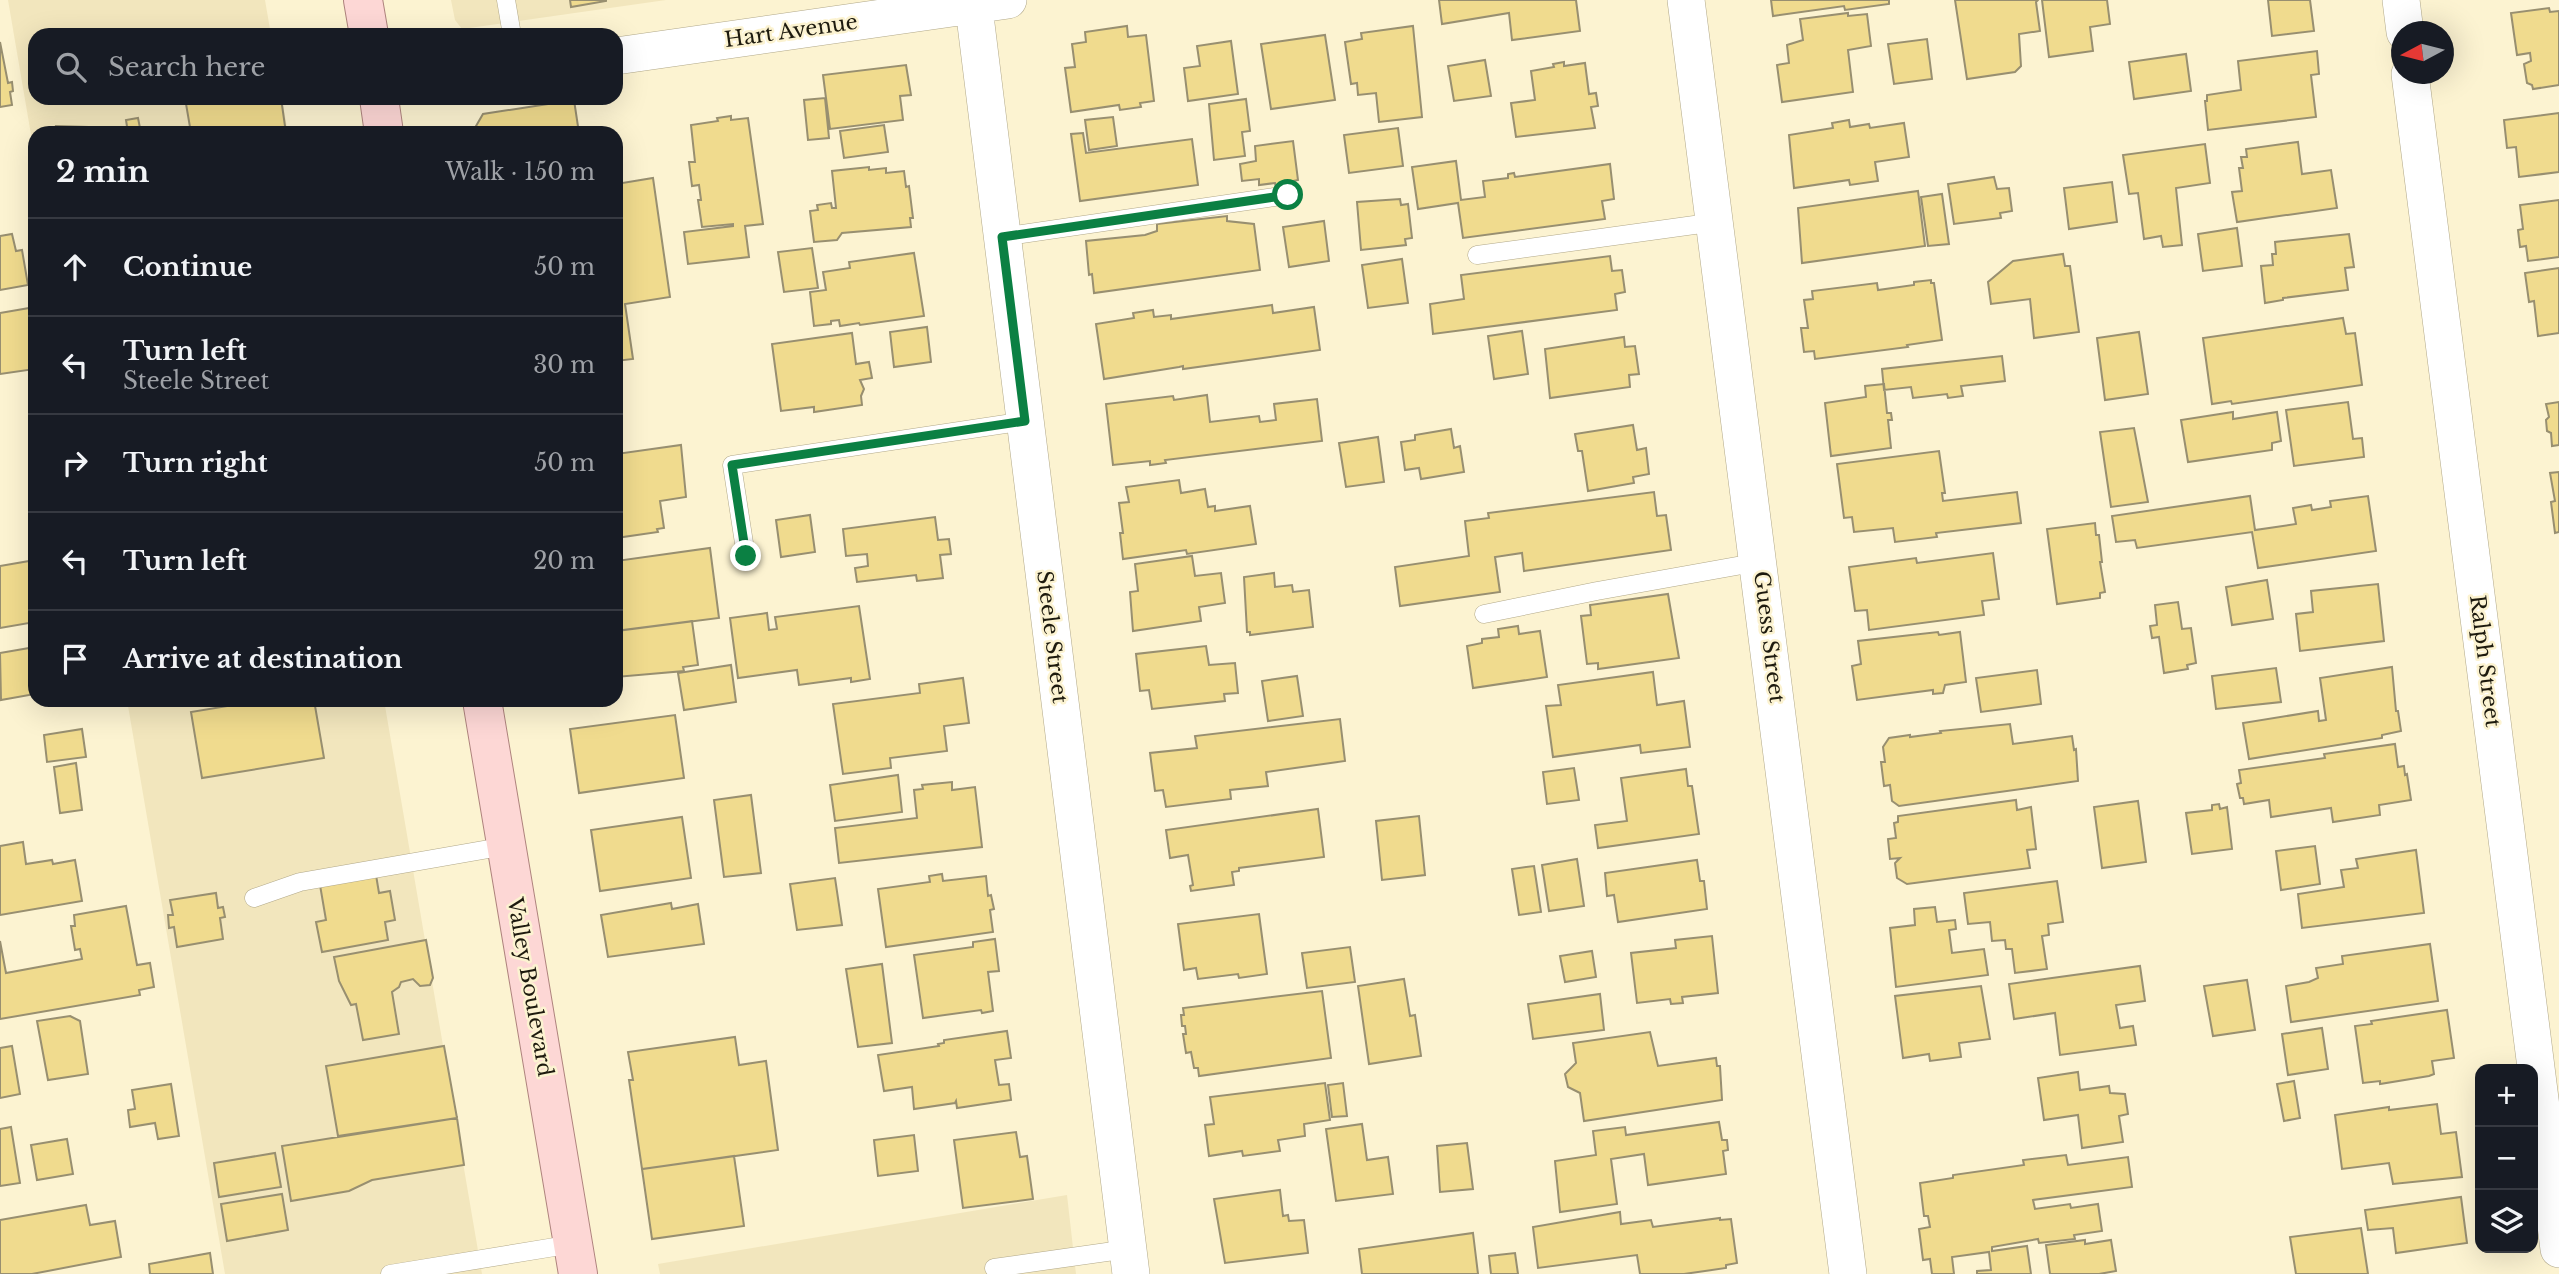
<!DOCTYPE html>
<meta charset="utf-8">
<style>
body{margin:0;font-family:"Libre Baskerville",serif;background:#20242c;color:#f1f3f6}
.controls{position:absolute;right:21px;bottom:21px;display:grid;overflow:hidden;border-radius:14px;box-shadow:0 7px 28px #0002}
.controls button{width:63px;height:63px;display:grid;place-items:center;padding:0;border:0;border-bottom:2px solid #363941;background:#171b24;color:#f1f3f6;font:35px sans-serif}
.compass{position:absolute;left:2391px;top:21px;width:63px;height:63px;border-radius:50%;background:#171b24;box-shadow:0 7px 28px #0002;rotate:263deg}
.stop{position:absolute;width:21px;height:21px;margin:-16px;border:5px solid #0b8043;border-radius:50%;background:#fff}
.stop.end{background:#0b8043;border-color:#fff;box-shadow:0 2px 7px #0008}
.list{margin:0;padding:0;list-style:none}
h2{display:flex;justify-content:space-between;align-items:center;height:91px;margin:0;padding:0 28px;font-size:30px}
h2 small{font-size:23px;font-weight:400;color:#9ea1a6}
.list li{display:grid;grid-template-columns:46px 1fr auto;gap:21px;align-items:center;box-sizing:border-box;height:98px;padding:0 28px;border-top:2px solid #363941}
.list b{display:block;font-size:26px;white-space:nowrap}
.list p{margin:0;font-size:23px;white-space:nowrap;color:#9ea1a6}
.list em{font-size:23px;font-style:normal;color:#9ea1a6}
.icon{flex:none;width:38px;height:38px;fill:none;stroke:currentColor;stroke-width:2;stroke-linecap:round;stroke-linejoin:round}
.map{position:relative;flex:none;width:2559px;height:1274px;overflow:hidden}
.search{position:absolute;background:#171b24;box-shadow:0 7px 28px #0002;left:28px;top:28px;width:595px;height:77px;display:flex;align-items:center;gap:18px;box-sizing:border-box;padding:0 24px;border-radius:21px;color:#9ea1a6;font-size:26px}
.panel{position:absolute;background:#171b24;box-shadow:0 7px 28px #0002;left:28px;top:126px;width:595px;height:581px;border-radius:21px}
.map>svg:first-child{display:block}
.built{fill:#f2e6bd}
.building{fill:#f0db8e;stroke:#988f70;stroke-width:2}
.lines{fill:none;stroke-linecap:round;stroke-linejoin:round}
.service-casing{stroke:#b1a889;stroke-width:19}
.minor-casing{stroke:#b1a889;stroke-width:38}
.primary-casing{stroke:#ae837d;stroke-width:40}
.service{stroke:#fff;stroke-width:18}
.minor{stroke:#fff;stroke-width:37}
.primary{stroke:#fdd7d5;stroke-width:38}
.route{stroke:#0b8043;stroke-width:9}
.labels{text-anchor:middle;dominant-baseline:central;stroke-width:5;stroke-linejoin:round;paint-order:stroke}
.street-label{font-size:21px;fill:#1d1a0e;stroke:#fcf3d1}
</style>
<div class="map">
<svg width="2559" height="1274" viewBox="0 0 2559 1274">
<rect width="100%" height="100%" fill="#fcf3d1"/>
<path class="built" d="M8,0h257l6,35h-236v63h247l6,35h-253v25z
M451,0h215l-204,29 -7,-9z
M127,700h257l98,574h-257z
M1067,1195l9,79h-416l-2,-10z"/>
<path class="building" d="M570,0h36v1l-35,6z
M1439,0h137l4,31 -68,9 -3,-27 -67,11z
M1771,0h118v4l-44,6 -1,-4 -71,10z
M1955,0h83l-2,2 4,29 -21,3 2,32 -6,6 -48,7z
M2042,0h65l3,24 -20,3 3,24 -44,6z
M2268,0h42l4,31 -42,5z
M2549,8l1,4 9,-1v74l-26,4 -1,-4 -5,-2 -3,-19 7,-3 -1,-8 -13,2 -6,-42z
M1848,13v3l19,-2 4,32 -23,4 5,42 -71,10 -5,-37 12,-2 -2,-18 16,-5 -3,-21z
M1127,26l1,11 18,-2 8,66 -14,2 1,4 -21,3 -1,-5 -48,7 -6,-44 10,-1 -3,-23 14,-2 -1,-10z
M1413,26l9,91 -43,5 -3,-29 -18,2 -1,-12 -6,1 -6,-42 17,-3 -1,-6z
M1325,35l10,65 -64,9 -10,-65z
M1927,39l5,40 -38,5 -6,-40z
M1231,41l7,53 -50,7 -4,-33 16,-2 -3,-20z
M0,42l8,41 4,-1 1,9 -3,1 2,13 -12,2z
M2317,51l2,23 -8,1 5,42 -108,13 -3,-29h2v-6l34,-5 -3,-29z
M2186,54l5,37 -57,8 -5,-37z
M1485,60l6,36 -37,5 -6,-35z
M1564,62v4l21,-3 4,31 7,-1 2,13 -7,1 4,21 -79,9 -5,-34 24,-3 -4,-29 23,-4 -1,-3z
M906,65l5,30 -11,1 3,24 -73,9 -7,-54z
M185,98h96l5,35h-95z
M825,98l4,40 -21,2 -4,-40z
M1246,99l4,32 -8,1 3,24 -31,4 -5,-56z
M574,100l5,33h-107l11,-19z
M2559,113v59l-40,5 -3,-30 -9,1 -3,-28z
M731,116v4l17,-2 15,106 -18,2 4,31 -61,7 -4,-32 49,-6v-2l-31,3 -4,-27h3l-2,-15 -7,1 -3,-24h6l-4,-37 27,-4 -1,-3z
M1113,117l4,29 -28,4 -4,-30z
M138,118l3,15h-13l-2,-13z
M1849,120l1,7 19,-3 1,4 34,-5 5,34 -34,5 3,19 -28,4 -1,-5 -55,8 -5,-53 44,-7 -1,-5z
M884,125l4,27 -44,6 -4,-27z
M56,126l32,1 1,6h-32z
M1398,128l5,38 -54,7 -5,-38z
M1083,133l3,20 106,-14 6,46 -118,16 -9,-67z
M1293,141l5,39 -10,2v5l-12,1 -1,-5 -16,2v-6l-17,2 -2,-17 16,-3 -1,-15z
M2298,142l4,32 29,-4 6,38 -100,14 -5,-30 10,-1 -3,-23h4l-2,-11h6l-1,-8z
M2205,144l5,39 -34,5 6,57 -19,2 -2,-11 -17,3 -6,-46 -9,1 -6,-39z
M1456,161l5,39 24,-3 -2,-16 25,-3v-4l6,-1 1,4 95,-13 4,35 -12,2 3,18 -142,19 -5,-35 -40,6 -6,-42z
M869,167v3l17,-2v5l18,-2 2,16 3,-1 4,32h-3l1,9 -69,6 -5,7 -23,2 -4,-31 8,-1 -1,-5 14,-2 1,5h4l-4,-37z
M1994,177l3,12 12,-1 3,23 -12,2 1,5 -47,6 -6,-40z
M653,178l17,119 -45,7 8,55 -17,2v-177z
M2112,182l5,40 -48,7 -5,-41z
M1918,191l7,55 -123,17 -4,-55z
M1942,194l7,50 -21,2 -7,-49z
M1400,199l1,6 7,-1 4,34 -7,1 1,6 -45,5 -4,-48z
M2559,200v57l-31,4 -2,-15 -6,1 -2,-17 5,-1 -3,-24z
M1227,216v5l27,3 6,46 -166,23 -2,-19 -3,1 -3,-34 59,-6 12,-4v-7z
M1324,221l5,40 -40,6 -6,-40z
M2237,228l5,38 -39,5 -5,-37z
M12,234l4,17 6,-1 6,35 -28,5v-54z
M2349,234l5,33 -9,1 3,22 -65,8v2l-18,3 -4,-37 12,-1 -1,-11h4l-1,-12z
M812,248l6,40 -34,4 -6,-40z
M914,253l10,63 -64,9 -1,-2 -19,3 -1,-6 -8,1v3l-17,2 -4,-34 16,-2 -3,-18 27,-4 -1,-6z
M2063,254l2,12h5l9,66 -45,6 -4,-39 -39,5 -3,-22 25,-21z
M1610,256l2,15 10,-1 3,22 -10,2 2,16 -184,24 -3,-30 34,-5 -3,-24z
M1402,259l6,44 -40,5 -6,-43z
M2559,268v65l-21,3 -4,-35 -5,1 -4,-29z
M1931,280v3h3l8,57 -35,5 1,2 -93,12 -1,-8 -10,1 -3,-24h7l-4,-28 9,-1 -1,-8 65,-8 1,7 36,-5v-3z
M1272,305l1,8 41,-6 6,43 -137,19v-3l-4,1 -75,12 -8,-55 38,-6 -1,-5 20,-3 1,7 17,-2v4z
M35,307v62l-35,5v-61z
M2343,318l3,16 9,-1 7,52 -130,19 -1,-3 -19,3 -9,-66z
M927,327l4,35 -37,5 -4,-35z
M1522,331l6,43 -34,5 -6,-43z
M2139,332l9,62 -43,6 -8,-62z
M852,333l4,31 13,-2 3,16 -12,2 4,9 -3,7 1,9 -48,7v-5l-33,4 -9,-67z
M1624,337l1,10 10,-1 4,28 -10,1 1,12 -80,11 -5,-49z
M2002,356l3,25 -44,5 2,10 -15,2 -1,-4 -34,4 -2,-11 -27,3 -2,-21z
M1884,384l3,29h4l1,7h-4l3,28 -60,8 -6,-53 41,-6 -1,-11z
M1207,395l3,27 49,-6 1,6 16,-2 -2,-16 43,-5 5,42 -157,19 1,3 -16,2v-4l-37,4 -7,-61 67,-8 1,4z
M2348,402l5,37 9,-1 2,19 -70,9 -8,-56z
M2559,402v43l-7,1 -1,-13 -4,-2 -1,-11 3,-3 -3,-13z
M2233,412v7l44,-7 4,29 -9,2v7l-84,12 -7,-42z
M1633,425l4,25 9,-2 3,26 -16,3 1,6 -46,8 -6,-40h-4l-3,-17z
M2134,428l14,74 -37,5 -11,-75z
M1451,429l3,19 6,-2 4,26 -43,7 -2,-11 -14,2 -4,-28 14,-2v-5z
M1378,437l6,45 -38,5 -7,-44z
M681,445l5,52 -26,4 4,27 -7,1 1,3 -42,6v-84z
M1939,451l6,42h-3l1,8 74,-9 4,31 -85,10 1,4 -42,5 -2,-14 -39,4 -2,-15 -8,1 -7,-54z
M2559,472v60l-4,1 -4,-31 4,-1 -5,-28z
M1179,480l2,13 24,-4 3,18 7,-1v5l35,-5 6,38 -69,10 -1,-4 -63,9 -3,-26h3l-4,-30 10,-1 -3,-15z
M1654,492l3,24 9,-1 5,35 -147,21 -2,-18 -27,4 5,35 -100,14 -5,-39 74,-11 -4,-35 24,-3 -1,-5z
M2250,496l5,34 41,-6 -3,-16 18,-3 1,5 19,-3 -1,-6 38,-5 8,55 -118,17 -6,-36 -115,16 -2,-8 -19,2 -4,-26z
M810,515l5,37 -34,5 -5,-37z
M935,517l3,23 11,-1 2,15 -11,1 3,23 -26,3 -1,-6 -59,7 -2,-14 13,-2 -1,-12 -21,2 -3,-27z
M2095,523l1,12h3l3,27h-2l5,30 -5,1v5l-43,6 -10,-75z
M710,548l9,70 -103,13v-70z
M1993,553l6,46 -17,2 2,14 -115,15 -2,-20 -12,1 -6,-44 67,-9 1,5z
M1192,556l3,20 26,-3 4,30 -26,4 2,14 -68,10 -3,-39 8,-1 -3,-27z
M35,560v62l-35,6v-62z
M1274,573l1,14 17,-2 1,7 16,-2 4,37 -63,8v-3h-3l-3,-55z
M2267,580l6,39 -41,6 -6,-38z
M2378,584l6,57 -84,10 -4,-37 17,-2 -2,-21z
M1668,594l11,64 -81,11v-6l-11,1 -6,-48 10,-1 -1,-10z
M2178,602l4,27 9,-1 5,35 -9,2 1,4 -24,4 -5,-36 -7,1 -2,-12 7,-1 -2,-20z
M859,606l11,73 -19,3v-4l-52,7 -2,-15 -59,8 -8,-60 37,-5 2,17 8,-1 -2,-12z
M692,621l6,44 -15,2 1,4 -68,6v-46z
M1518,626l1,8 21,-3 7,46 -74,11 -6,-42 15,-3v-4l17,-2 -1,-8z
M1938,632l1,3 21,-3 6,50 -21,3 -2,8 -10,1v-4l-76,10 -5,-34 9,-2 -3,-23z
M1206,646l3,19 26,-2 3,30 -14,1 1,7 -73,8 -3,-19 -9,1 -4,-37z
M35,647v47l-34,6 -1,-47z
M731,665l5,37 -52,8 -6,-37z
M2392,667l4,44h2l3,20 -19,4v3l-133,21 -6,-36 75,-12 1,10 7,-1 -6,-42z
M2276,668l5,34 -65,7 -4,-33z
M2037,670l4,34 -60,8 -5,-34z
M1653,672l4,33 27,-4 6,46 -49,6 -1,-8 -87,12 -7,-51 15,-1 -3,-20z
M1297,676l6,40 -35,5 -6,-40z
M963,678l6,45 -25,3 3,25 -57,7 1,10 -48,6 -10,-70 87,-11 -1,-9z
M263,700h51l10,58 -122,20 -11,-66z
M675,715l9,63 -105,15 -9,-64z
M1340,719l5,42 -79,11 2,14 -38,4 1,9 -65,8 -3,-17 -8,1 -5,-38 47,-5 -2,-12z
M2010,724l3,20 59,-8 2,14 2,-1 2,32 -179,25 -7,-5 -2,-16 -6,1 -3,-24h4l-2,-15 6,-9 21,-3v2l31,-4 -1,-2z
M82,729l4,28 -39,5 -3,-27z
M2395,744l3,23 6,-1 1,9 2,-1 4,26 -32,5 1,10 -47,7 -2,-14 -60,9 -2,-17 -25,4 -1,-6h-3l-3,-14 4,-1 -2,-13 86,-12 -1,-4z
M76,763l6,47 -22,3 -6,-46z
M1574,768l5,32 -32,4 -4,-32z
M1686,769l2,17h4l7,48 -101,14 -3,-23 32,-4 -6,-43z
M898,775l4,37 -67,9 -5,-36z
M952,782v8l23,-3 7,60 -143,16 -4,-35 82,-10 -3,-28 9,-1 -1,-4z
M751,795l10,78 -37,4 -10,-77z
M2016,800l1,10 14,-3 5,42 -9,1 3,18 -123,16 -10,-6 -2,-15 5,-5 -10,1 -2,-20 8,-1 -2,-15 4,-1v-6z
M2138,801l8,61 -44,6 -8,-61z
M2219,804l1,5 7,-2 5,42 -40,5 -6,-41 26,-3v-5z
M1318,809l6,48 -85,11v3l-7,1 2,13 -43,6 -1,-5 3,-1 -5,-30 -18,3 -4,-28z
M1419,816l6,59 -43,5 -6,-59z
M682,817l9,61 -91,13 -9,-61z
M23,842l3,22 26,-4 1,4 22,-4 7,41 -82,14v-69z
M2315,846l5,38 -39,6 -5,-39z
M2416,850l8,63 -122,15 -4,-34 46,-7 -3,-17 17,-2 -2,-9z
M1577,859l7,47 -35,5 -7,-46z
M1697,860l3,21h4l3,28 -89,13 -4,-27 -7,1 -2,-23z
M1534,866l7,46 -22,3 -7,-46z
M942,874l1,7 43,-5 2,20 3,-1 3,14 -4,1 3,22 -107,15 -8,-58 52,-7 -1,-6z
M376,875l3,18 11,-2 5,29 -10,2 3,18 -66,12 -6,-30 10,-2 -6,-35z
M835,878l7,47 -45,5 -7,-46z
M2057,881l6,41 -15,2 1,11 -7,1 5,33 -32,4 -3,-24h-6l-1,-9 -13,1 -2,-19 -22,2 -4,-31z
M216,893l2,15 5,-1 2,10 -5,1 3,21 -46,8 -3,-20 -5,1 -1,-13h5l-3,-15z
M671,903l1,6 26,-5 6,40 -96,13 -7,-42z
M126,906l11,59 13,-2 4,24 -15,3 1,5 -140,24v-78l6,32 76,-14 -2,-10 -5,1 -4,-24h4l-1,-11z
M1935,907l2,15 18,-2 1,9 -7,1 3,23 32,-4 4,26 -92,12 -6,-59 25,-3 -1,-16z
M1259,914l8,60 -28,4 -1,-4 -40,5 -2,-11 -12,2 -6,-46z
M1712,936l6,57 -36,4 1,6 -12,1 -1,-5 -33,4 -6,-50 45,-5 -1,-8z
M995,939l4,32 -11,1 5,39 -11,2 -1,-3 -58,8 -9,-63 59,-8v-5z
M426,940l7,38 -3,7 -10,1 -7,-7 -12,3 -2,5 -7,5 7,42 -36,6 -7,-36 -5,1 -12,-24 -5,-24z
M2430,944l8,57 -147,21 -5,-36 23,-4 9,-4 -2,-10 27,-4 -1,-8z
M1350,947l5,35 -48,6 -5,-35z
M1592,951l4,26 -31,5 -5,-26z
M882,964l10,79 -34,4 -12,-78z
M2140,966l5,35 -29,4 4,23 13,-2 3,19 -76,10 -5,-42 -41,6 -5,-35z
M1404,979l6,37 5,-1 6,41 -52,8 -11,-78z
M2247,980l8,50 -42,6 -9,-50z
M1981,986l9,53 -31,4 2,14 -31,4 -1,-7 -26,4 -8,-62z
M1322,991l9,67 -132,18 -1,-8h-4l-3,-16 -5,1 -3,-19h3l-1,-8h-3l-1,-11h3l-1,-7z
M1600,994l4,36 -71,9 -5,-35z
M2447,1010l7,48 -22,3 2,13 -5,2 -49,8v-3l-17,2 -8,-57 17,-2 -1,-3z
M70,1016l10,5 8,53 -40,6 -11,-59z
M2322,1028l6,41 -40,6 -6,-41z
M1007,1031l4,27 -16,2 4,25 10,-1 2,16 -54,8 -1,-7 -1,2 -41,6 -2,-22 -28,4 -6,-36 61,-9 -1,-2 6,-1v-3z
M1650,1032l8,34 58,-8 1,8h3l2,34 -138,21 -4,-28 -12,-6 -3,-13 11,-11 -3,-20z
M735,1037l4,28 27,-4 12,89 -136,19 -13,-89h4l-5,-28z
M12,1046l8,48 -20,4v-50z
M444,1046l13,72 -119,18 -12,-70z
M2078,1072l2,18 29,-4 1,7 15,1 3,20 -9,2 4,26 -41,6 -4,-33 -34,5 -6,-42z
M2294,1081l6,37 -16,3 -7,-37z
M1325,1083l5,37 -26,4 1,12 -27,4 2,11 -37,5 -1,-5 -33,5 -4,-31 9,-1 -4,-27z
M1343,1083l4,33 -15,1 -4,-32z
M171,1084l8,52 -21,3 -3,-16 -25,4 -2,-17 7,-1 -3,-19z
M2437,1104l4,30 15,-2 6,45 -69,7 -4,-21 -47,6 -7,-54 54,-8v3z
M457,1118l7,47 -92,15 -23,11 -58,10 -9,-55z
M1719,1122l3,18h5l1,10 -5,1 3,23 -78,11 -4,-31 -33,5 6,45 -57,8 -5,-51 41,-6 -3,-24 32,-4 1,8z
M1362,1124l5,36 21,-3 5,37 -57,7 -10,-72z
M11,1127l9,56 -20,3v-57z
M1016,1132l4,25 7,-1 6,43 -70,9 -9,-68z
M914,1135l4,36 -40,5 -4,-36z
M67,1139l6,35 -36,6 -6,-35z
M1467,1143l6,46 -33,3 -3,-46z
M275,1153l6,34 -62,10 -5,-34z
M2066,1155l2,10 60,-8 4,30 -99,13 2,9 35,-5 1,4 27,-4 4,27 -28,4 1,4 -36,4 -1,-4 -46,8v4l35,-5 4,28h-54v-3l14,-1 -2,-18 -37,5 2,17h-22l-2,-15 -7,1 -4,-31 11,-2 -2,-11h-4l-4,-33 33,-5v-3l71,-10 -1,-5z
M734,1156l10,70 -92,13 -10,-70z
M1280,1190l3,26 5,-1 1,6 15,-1 4,33 -83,10 -11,-64z
M282,1194l6,36 -61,11 -6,-37z
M2461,1197l6,46 -71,10 -3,-25 -25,2 -3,-20z
M86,1205l4,20 25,-4 6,36 -89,17h-32v-54z
M1620,1212l1,12 30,-4 2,7 67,-9v2l11,-1 6,44 -11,2v3l-42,6h-44l-3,-19 -99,13 -5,-41z
M2361,1228l7,46h-72l-6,-37z
M1473,1233l5,41h-116l-3,-25z
M2085,1240v4l26,-4 5,31 -17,3h-49l-4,-29z
M210,1253l3,21h-63l-1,-10z
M1515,1253l3,21h-27l-2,-18z"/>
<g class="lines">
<defs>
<path id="service" d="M506,0l6,35
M1002,237l286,-42
M1477,255l239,-33
M746,556l-14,-91 293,-44
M1484,614l113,-23 162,-29
M254,898l46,-16 206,-36
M994,1268l134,-19
M390,1274l183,-30"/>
<path id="minor" d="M973,0l158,1274
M1686,0l162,1274
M2401,0l4,32
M616,56l392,-56
M2410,74l149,1175"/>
<path id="primary" d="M363,0l6,35
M379,98l5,35
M482,700l96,574"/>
</defs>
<use href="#service" class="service-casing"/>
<use href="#minor" class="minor-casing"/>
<use href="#primary" class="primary-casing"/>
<use href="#service" class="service"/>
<use href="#minor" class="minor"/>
<use href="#primary" class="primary"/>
</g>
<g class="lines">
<path class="route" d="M746,556l-14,-91 293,-44 -23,-184 286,-42"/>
</g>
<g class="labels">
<g class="street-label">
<text transform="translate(791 31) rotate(-8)">Hart Avenue</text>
<text transform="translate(1052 637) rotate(83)">Steele Street</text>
<text transform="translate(1769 637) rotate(83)">Guess Street</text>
<text transform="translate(2485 661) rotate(83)">Ralph Street</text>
<text transform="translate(530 987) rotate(80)">Valley Boulevard</text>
</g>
</g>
</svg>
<div class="controls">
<button>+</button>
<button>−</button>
<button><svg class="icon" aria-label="layers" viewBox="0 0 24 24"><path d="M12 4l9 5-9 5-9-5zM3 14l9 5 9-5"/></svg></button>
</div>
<svg class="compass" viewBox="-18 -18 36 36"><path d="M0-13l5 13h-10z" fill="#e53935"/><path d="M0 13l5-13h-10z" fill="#9ea1a6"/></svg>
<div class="stop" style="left:1288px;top:195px"></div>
<div class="stop end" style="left:746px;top:556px"></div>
<div class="search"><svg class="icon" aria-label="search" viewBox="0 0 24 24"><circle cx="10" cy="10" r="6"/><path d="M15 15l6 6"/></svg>Search here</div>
<section class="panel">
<h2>2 min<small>Walk · 150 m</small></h2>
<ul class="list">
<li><svg class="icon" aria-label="ahead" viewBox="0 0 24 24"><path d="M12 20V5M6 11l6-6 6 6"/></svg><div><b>Continue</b></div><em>50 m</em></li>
<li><svg class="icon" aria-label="left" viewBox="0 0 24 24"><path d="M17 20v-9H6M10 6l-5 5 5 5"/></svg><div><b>Turn left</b><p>Steele Street</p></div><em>30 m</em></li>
<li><svg class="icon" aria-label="right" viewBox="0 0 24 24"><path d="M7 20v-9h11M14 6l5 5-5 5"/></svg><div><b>Turn right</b></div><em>50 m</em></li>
<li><svg class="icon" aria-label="left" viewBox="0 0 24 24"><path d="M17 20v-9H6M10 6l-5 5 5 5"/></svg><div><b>Turn left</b></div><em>20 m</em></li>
<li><svg class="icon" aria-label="arrive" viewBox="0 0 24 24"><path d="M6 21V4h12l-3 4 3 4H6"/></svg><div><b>Arrive at destination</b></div></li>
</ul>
</section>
</div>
